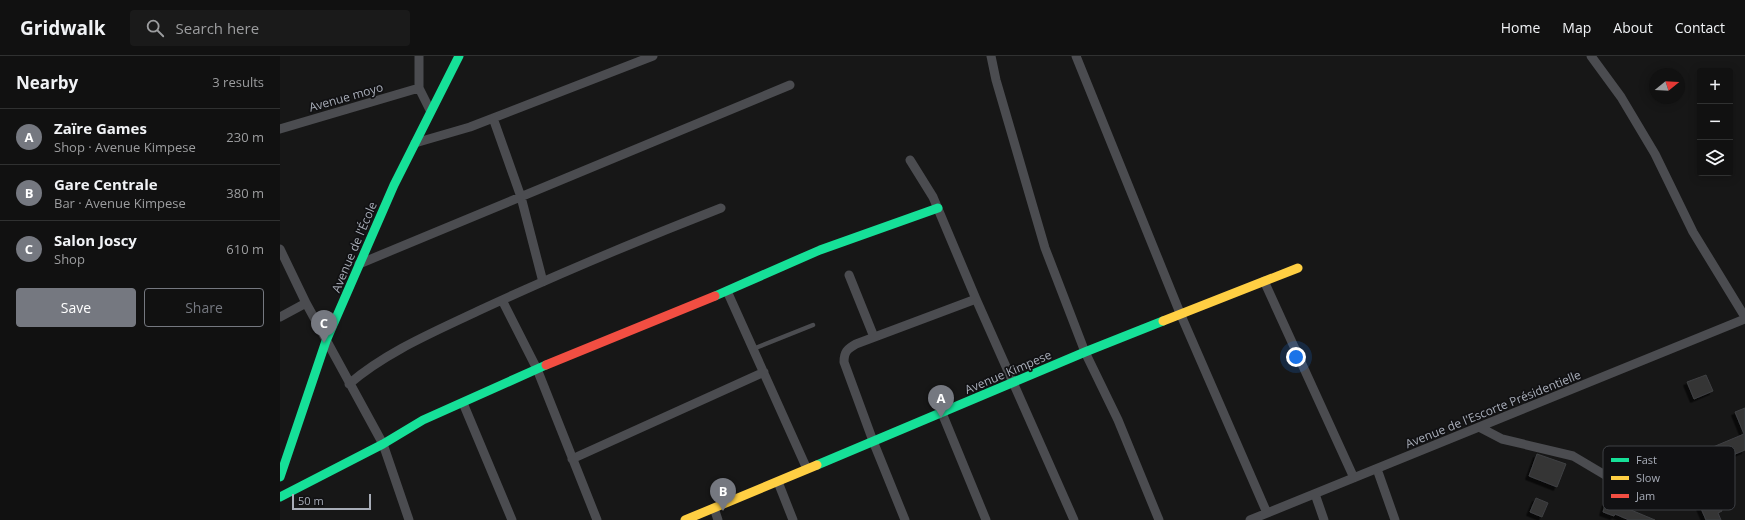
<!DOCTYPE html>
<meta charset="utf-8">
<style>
body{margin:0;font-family:"Open Sans",sans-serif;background:#1a1a1a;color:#f1f3f6}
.controls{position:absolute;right:12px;top:12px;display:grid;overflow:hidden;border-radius:4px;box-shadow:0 2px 10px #0003}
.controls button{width:36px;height:36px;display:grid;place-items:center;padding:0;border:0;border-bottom:1px solid #303131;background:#111;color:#f1f3f6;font:20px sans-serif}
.compass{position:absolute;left:1369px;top:12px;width:36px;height:36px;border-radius:50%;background:#111;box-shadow:0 2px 10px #0003;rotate:72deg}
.scale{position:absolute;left:12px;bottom:10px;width:79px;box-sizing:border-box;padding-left:4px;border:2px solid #a8adb8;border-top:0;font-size:11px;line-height:14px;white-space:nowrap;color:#a8adb8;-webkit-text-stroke:3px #111113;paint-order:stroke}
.you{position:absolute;left:1016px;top:301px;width:14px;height:14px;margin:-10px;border:3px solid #fff;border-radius:50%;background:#1a73e8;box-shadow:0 0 0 6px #1a73e833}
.badge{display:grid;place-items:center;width:26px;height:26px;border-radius:50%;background:#757880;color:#fff;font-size:13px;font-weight:700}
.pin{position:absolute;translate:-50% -33px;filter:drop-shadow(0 1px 2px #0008)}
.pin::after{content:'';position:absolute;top:21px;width:14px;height:12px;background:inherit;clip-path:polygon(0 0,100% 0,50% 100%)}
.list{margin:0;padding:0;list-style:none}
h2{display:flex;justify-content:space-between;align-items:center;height:52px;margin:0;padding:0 16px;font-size:17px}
h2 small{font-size:13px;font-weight:400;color:#9c9d9f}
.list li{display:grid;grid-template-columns:26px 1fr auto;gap:12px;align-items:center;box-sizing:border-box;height:56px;padding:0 16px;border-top:1px solid #303131}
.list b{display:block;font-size:15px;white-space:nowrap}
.list p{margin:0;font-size:13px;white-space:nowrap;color:#9c9d9f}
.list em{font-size:13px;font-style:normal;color:#9c9d9f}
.actions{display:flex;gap:8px;padding:12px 16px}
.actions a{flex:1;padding:9px 0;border:1px solid #757880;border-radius:4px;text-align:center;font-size:14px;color:#757880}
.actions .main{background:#757880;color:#fff}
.icon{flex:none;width:22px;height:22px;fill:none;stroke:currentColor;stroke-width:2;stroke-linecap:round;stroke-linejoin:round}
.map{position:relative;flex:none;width:1465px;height:464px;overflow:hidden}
header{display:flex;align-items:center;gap:24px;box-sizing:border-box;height:56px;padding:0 20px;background:#111;border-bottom:1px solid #303131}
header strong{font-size:19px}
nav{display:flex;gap:22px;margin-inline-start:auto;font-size:14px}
.search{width:280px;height:36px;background:#1a1a1a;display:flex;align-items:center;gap:10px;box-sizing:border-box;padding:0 14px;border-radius:4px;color:#9c9d9f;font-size:15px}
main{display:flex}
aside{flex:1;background:#111}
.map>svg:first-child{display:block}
.building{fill:#353536;stroke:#3f4043;filter:url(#shadow)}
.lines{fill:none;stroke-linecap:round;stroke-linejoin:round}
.lane{stroke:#4b4c50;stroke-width:4.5}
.street{stroke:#4b4c50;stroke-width:9}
.fast{stroke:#16e098;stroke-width:9}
.slow{stroke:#ffcf43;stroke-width:9}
.jam{stroke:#f24e42;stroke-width:9}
.labels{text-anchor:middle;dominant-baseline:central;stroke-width:3.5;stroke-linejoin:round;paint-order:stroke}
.street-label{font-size:12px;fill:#a8adb8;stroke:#111113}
.key{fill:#111113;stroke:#3e4045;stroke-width:1}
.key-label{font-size:11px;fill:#a8adb8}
</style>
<header>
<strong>Gridwalk</strong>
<div class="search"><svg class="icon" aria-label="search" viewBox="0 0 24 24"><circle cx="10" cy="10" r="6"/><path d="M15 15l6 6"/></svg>Search here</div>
<nav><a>Home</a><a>Map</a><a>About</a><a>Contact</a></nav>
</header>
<main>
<aside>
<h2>Nearby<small>3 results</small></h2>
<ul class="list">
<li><span class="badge">A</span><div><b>Zaïre Games</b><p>Shop · Avenue Kimpese</p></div><em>230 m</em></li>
<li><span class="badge">B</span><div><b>Gare Centrale</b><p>Bar · Avenue Kimpese</p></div><em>380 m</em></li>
<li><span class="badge">C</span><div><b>Salon Joscy</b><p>Shop</p></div><em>610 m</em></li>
</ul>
<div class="actions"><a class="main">Save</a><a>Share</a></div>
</aside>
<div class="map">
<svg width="1465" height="464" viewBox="0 0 1465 464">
<defs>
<filter id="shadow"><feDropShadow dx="-3.5" dy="3.5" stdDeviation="0" flood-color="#0009"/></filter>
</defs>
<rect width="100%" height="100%" fill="#171717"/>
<path class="building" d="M1426,319l7,16 -19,8 -7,-17z
M1465,352v42l-58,24 -5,-14 62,-26 -9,-22z
M1257,398l29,10 -9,23 -28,-11z
M1430,426l12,29 -4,2 3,7h-15l-13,-30z
M1256,442l12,5 -6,14 -12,-5z
M1326,446l25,8 24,10h-26l-14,-6 -1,2 -11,-4z"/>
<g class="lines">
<path class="lane" d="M473,293l60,-24"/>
<path class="street" d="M139,0v32l11,22
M711,0l5,24 49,168 40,104 33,68 41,100
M796,0l104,257 87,200
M1311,0l30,41 34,57 38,78 52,85
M213,62l28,79 22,85
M0,73l139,-41
M135,87l55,-16 183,-71
M630,104l23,37 43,102 98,221
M0,193l26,54 77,141 26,76
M79,208l431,-179
M569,219l25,62
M984,225l90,197
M447,235l80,178
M222,244l35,69 60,151
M0,261l26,-14
M69,328c37,-32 85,-52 129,-73 80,-37 161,-71 243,-103
M183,347l49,117
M662,357l44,107
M1199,371l23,12 71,17 32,19 42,10 54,-5
M292,403l192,-87
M1097,413l18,51
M498,426l15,38
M1035,438l9,26
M434,452l4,12
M625,464l-32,-79 -29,-79c0,-10 3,-13 12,-18l120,-45
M970,464l495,-201"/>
<path class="fast" d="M435,240l105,-46 118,-42
M537,409l268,-113 78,-31
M0,421l46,-136 68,-156 65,-129
M0,441l103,-53 40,-24 123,-55"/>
<path class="slow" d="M883,265l135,-53
M405,464l132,-55"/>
<path class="jam" d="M266,309l169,-69"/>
</g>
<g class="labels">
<g class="street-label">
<text transform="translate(66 41) rotate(-16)">Avenue moyo</text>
<text transform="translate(74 191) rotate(-67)">Avenue de l'École</text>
<text transform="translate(728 316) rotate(-23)">Avenue Kimpese</text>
<text transform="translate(1213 353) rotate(-22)">Avenue de l'Escorte Présidentielle</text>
</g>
</g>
<rect x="1323" y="390" width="132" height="64" rx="6" class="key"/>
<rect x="1331" y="402" width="18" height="4" fill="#16e098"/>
<rect x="1331" y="420" width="18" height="4" fill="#ffcf43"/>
<rect x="1331" y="438" width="18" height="4" fill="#f24e42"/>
<g class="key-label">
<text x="1356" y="408">Fast</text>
<text x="1356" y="426">Slow</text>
<text x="1356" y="444">Jam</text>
</g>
</svg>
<div class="controls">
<button>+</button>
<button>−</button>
<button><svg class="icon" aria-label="layers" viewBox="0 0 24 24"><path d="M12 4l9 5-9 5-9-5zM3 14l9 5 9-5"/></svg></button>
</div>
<svg class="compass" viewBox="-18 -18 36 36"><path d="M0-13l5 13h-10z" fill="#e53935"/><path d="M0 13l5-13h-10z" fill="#9c9d9f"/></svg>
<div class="scale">50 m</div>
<div class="you"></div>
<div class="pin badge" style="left:661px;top:362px">A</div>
<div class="pin badge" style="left:443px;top:455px">B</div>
<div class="pin badge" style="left:44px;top:287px">C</div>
</div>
</main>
